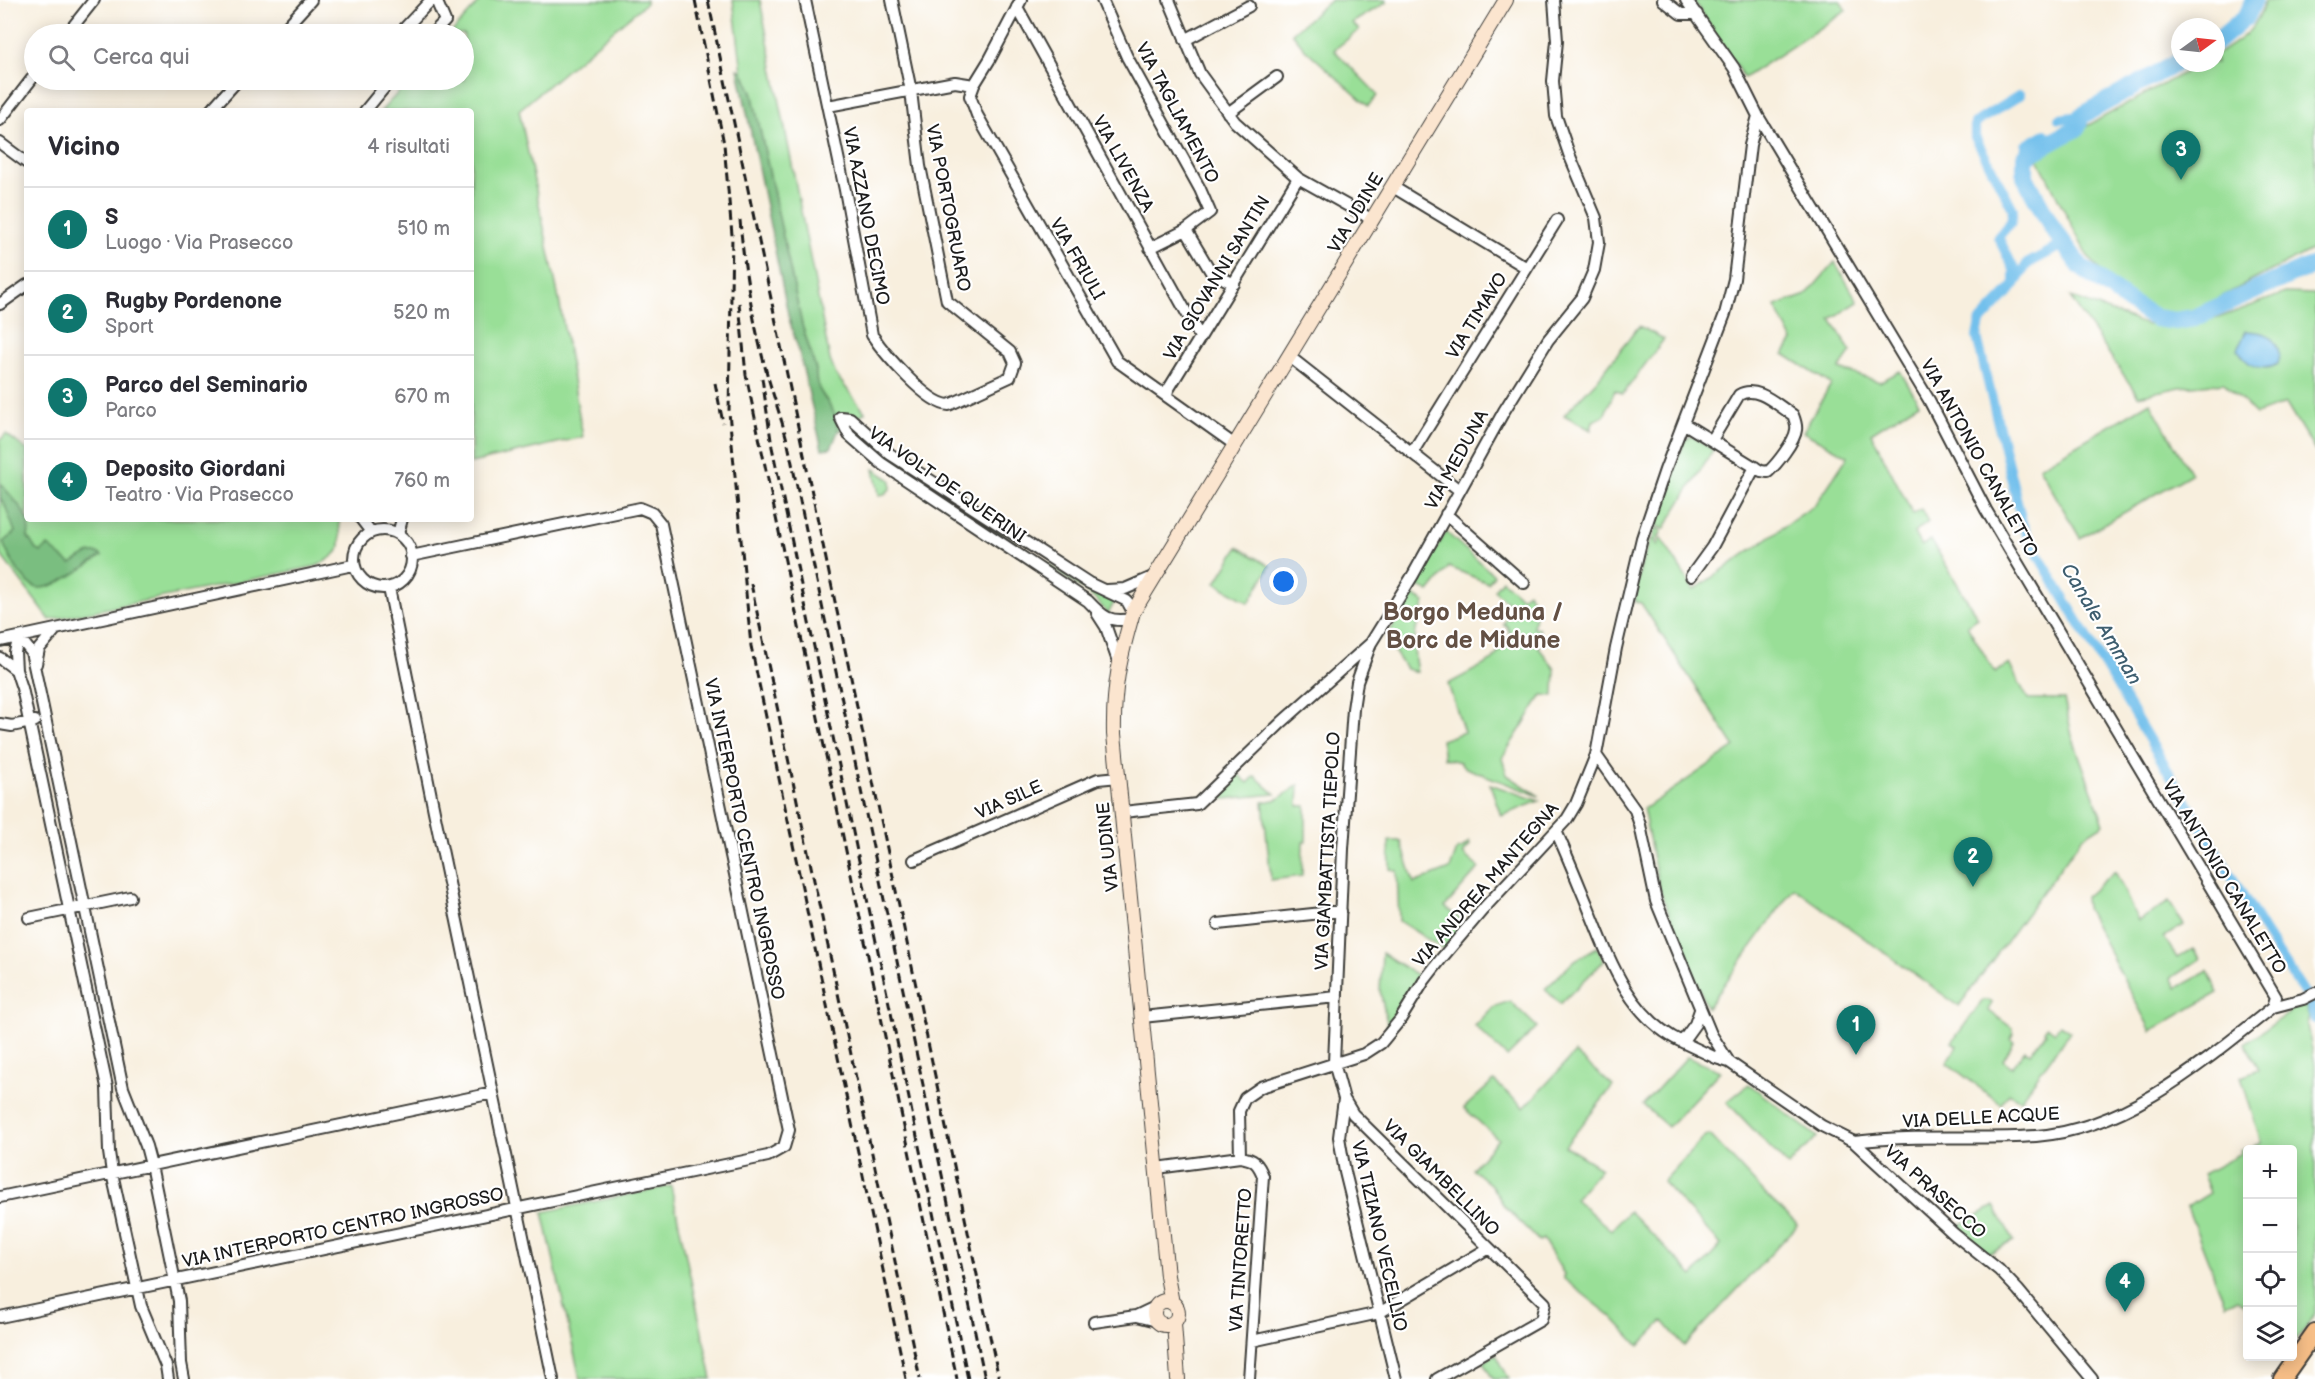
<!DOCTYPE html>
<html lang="it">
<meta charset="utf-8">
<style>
body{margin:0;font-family:"Balsamiq Sans",sans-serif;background:#f7f7f7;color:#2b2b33}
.controls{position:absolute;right:18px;bottom:18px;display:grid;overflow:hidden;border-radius:6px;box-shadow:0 3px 15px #0003}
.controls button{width:54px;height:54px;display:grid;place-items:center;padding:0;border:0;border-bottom:2px solid #e1e1e2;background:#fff;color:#2b2b33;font:30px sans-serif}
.compass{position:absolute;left:2171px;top:18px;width:54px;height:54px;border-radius:50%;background:#fff;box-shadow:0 3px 15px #0003;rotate:75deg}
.you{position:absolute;left:1284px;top:582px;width:21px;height:21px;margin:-15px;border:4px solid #fff;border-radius:50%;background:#1a73e8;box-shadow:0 0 0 9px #1a73e833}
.badge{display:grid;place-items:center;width:39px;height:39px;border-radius:50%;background:#0f766e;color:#fff;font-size:20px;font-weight:700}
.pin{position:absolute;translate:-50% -50px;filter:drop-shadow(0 2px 3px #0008)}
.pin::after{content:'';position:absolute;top:32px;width:21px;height:18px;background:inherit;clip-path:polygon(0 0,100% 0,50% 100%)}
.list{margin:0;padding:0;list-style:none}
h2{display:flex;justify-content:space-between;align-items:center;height:78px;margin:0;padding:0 24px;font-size:26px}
h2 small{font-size:20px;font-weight:400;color:#7c7c81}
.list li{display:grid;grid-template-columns:39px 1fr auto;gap:18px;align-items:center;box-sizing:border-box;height:84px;padding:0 24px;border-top:2px solid #e1e1e2}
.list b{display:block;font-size:22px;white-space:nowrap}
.list p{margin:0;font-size:20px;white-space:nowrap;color:#7c7c81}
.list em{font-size:20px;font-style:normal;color:#7c7c81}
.icon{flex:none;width:33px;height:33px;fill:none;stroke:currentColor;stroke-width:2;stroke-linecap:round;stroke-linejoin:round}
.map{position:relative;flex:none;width:2315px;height:1379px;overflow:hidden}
.search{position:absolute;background:#fff;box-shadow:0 3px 15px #0003;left:24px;top:24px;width:450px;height:66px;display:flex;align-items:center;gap:15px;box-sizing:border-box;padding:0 21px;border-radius:33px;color:#7c7c81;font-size:22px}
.panel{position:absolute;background:#fff;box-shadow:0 3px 15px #0003;left:24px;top:108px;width:450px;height:414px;border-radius:6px}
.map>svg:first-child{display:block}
.green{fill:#99df97;stroke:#5a7e5a;stroke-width:1.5}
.forest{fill:#7abe80;stroke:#4b6d4e;stroke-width:1.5}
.water{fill:#72c0ec;stroke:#476e84;stroke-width:1.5}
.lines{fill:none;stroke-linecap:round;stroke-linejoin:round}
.canal{stroke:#72c0ec;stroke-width:10}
.river{stroke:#72c0ec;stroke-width:18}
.minor-casing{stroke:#3d3c39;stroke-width:14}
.secondary-casing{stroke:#3d3c39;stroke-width:16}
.primary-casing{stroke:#3d3c39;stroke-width:20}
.minor{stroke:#fff;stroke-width:10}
.secondary{stroke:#fbe5cf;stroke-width:14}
.primary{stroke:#f6be87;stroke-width:16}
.rail{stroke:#1c1c1c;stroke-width:3;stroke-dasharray:9 4.5;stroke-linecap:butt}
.labels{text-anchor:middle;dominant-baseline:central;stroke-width:4.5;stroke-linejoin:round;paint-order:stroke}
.street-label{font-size:18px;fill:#1c1c1c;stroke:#fff}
.water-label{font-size:20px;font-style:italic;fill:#3e5e6f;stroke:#fff}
.district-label{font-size:24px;font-weight:bold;fill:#635044;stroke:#fff}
</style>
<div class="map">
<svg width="2315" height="1379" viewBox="0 0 2315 1379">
<rect width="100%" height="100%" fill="#fff"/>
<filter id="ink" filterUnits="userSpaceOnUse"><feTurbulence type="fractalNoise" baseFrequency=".0167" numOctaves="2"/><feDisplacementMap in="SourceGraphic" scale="12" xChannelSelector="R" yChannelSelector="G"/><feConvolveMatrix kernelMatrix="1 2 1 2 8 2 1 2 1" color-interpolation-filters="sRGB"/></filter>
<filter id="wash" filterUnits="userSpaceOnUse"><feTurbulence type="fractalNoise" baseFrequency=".008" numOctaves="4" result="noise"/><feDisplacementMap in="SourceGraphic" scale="24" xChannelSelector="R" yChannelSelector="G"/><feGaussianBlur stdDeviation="1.35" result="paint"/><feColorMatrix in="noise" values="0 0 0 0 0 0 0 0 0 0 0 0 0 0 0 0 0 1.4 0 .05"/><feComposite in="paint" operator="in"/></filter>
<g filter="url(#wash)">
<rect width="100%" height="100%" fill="#f8efde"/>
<path class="green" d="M481,0h165v3l-127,107 39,184 25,143 -112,26v-352h-90l29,-31h54v-46h-14z
M733,0h27l70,360 6,15 29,37 -27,20c-1,-10 -4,-19 -9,-28 -8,-13 -15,-16 -13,-34l-14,-45 -50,-233 -10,-21z
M1331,0h55l1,2 -35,21 7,7 -25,20 44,45 -10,11 -63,-57 -13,-16z
M1693,0h147l6,11 -102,67z
M2265,0h50v248l-119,62 -17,6 -18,-2 -24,-13 -35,-28 -15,-18 -50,-98 2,-5 163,-89h14v-8c26,-17 40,-23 49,-55z
M1835,262l23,40 -27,17 20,33 -12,17 41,13 20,-11 19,32 -48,30 42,81 8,-5 7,13 -14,11 7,13 10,-6 47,78 -11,7 28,48 14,-9 19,35h36l8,37 32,88 -22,14 -123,168 -165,-118 -87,120 -48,-120 -16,-80 4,-1 88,-60 -94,-144 -6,-1c1,-22 7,-43 16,-63l2,1 2,-13 7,4 -7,12 2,2 4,-7 33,52 122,-86 32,-48 -45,-24 28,-48 -47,-30 9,-13 -18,-35 31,-11z
M2285,293l30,1v157l-29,-48 -30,11 -32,-31 -44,4 -42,9 -68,-99 77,28 71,-7z
M1639,326l25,13 -41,55 -8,-4 -11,26 -11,5 -2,9 -27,-15 33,-35z
M2150,402l41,72 -111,64 -41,-71z
M6,434l21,16v69h312c2,30 6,32 -22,47l-267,54 -50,-66v-114z
M1690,437h4l19,13 -49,79 -9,-5 1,-4 28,-78z
M874,469l17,11v8l-6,6 -6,1z
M931,487l157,103 27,11 -7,13 -11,-13 -13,-11 -154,-101z
M1446,532l48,43 -6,8 -39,-16 -20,25 -14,-7z
M1238,547l32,19 -21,37 -33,-20z
M1502,580l19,17 7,-5 8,16 -3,20 6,1v19l16,21 -1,27 -12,-1 -40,63 5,17 32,21 -76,-29 -3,-5 -16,-4 -3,-18 23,-8 -16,-48 45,-24 17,-25 -3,-9 -4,-2 11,-16 -20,-18z
M1411,594l14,8c-10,26 -14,42 -8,70l-11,-3 -20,-30z
M1236,772l12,11 7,-7 20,18 -60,6 -4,-1z
M1490,784l49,17 -38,15z
M1299,785l-1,21h8v35l-3,1 -1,34 -31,4 -8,-78 15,-3z
M1389,841h12l13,42 36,-14 7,-19 5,-1 7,-7 1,3 -7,9 16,14 -34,39 20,16 -22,26 -44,-28 -2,-50 -7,-2z
M2115,871l23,50 31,-19 15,23 -20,12 13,21 16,-9 7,10 -29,19 6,10 31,-17 10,22 -67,38 -65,-123 -1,-11z
M1597,947l7,14 -44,43 -15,-15 30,-29z
M1382,953l38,24 -32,50 -8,-36z
M1983,1000h6l3,3 -4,7 24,18 2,6 -4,5 4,3 -11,18 9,7 13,-17 5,3 16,-20 -2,-2 3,-5 8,6 5,-7 10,7 -50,68 -11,-7 -8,11 -54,-41 10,-17 -5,-4z
M1510,1001l27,26 -30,30 -32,-31 18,-19z
M2304,1003l5,13 -2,9 8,39v249l-18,27 -5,-3v-187h-44l-1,156 -10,-7 -12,5 -38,-97 23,-14 -7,-19 38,-20 -1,-3 21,-8 -20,-67 18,-7 -14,-26 44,-30v-6z
M1575,1053l38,33 -48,60 36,22 -26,31 36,31 18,-19 64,65 28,-31 -58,-63 42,-46 5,-1 56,60 32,30 -114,121 -21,-25 -24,25 -28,-30 -47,-37v-5l-21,-35 -4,2 -34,-34 -14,-22 -19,-16 26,-30 -34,-31 30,-27 30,27z
M1687,1057l33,14 -52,56 -25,-22z
M1749,1084l68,53 -29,29 -61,-64z
M671,1186l41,193h-132l-37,-167z
M1994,1206l20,35 -26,13 -31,-27z
M1496,1354l13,25h-16l-10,-17z"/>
<path class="forest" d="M738,69l4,2 10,21 50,233 14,45c-3,26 23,36 22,60 -1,6 -5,13 -7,18l-9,1 -24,-101 -9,-29z
M0,483c13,16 33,32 28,54l8,13 5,2 7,-6 23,18c10,-5 21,-17 31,-8 -15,9 -44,32 -62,32 -15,0 -33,-34 -37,-46l12,-10 -10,-27 -5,-7z"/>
<path class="water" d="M2246,331c16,1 26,2 32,18 2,6 2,9 0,15 -16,9 -33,1 -40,-15z"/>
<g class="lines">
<path class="canal" d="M2059,119l22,-3
M2025,157l1,-12 19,-11
M2064,244l-37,20 -13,22 -34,36 -3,15 45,185 7,18 236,392 45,70 5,18
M2014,285v-16l-16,-32 13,-15 2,-13 -38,-72v-14l45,-28"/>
<path class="river" d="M2216,42l31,-26 7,-16
M2180,61l-99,55 -4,12 -52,29v20l28,52 28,38 45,33 29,18 20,3 19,-3 107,-48 14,-4"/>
</g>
</g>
<g filter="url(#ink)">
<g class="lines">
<defs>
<path id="minor" d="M805,0l40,190 27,145c12,18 55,69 77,70l61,-28 5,-14 -5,-11 -63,-51 -27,-135 -9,-75 -19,-91
M1021,0l-31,59 -16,26 -4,11 7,19 140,246 118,84
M1102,0l25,57 73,132 10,23 -24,18 25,42 23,12
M1169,0l31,74 35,48 63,56 75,42
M1663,0l18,14h16
M1686,0l48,68 24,48 171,284 57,110 290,487
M1017,7l183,330
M67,34l27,-34
M280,34l31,-34
M399,34l32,-34
M432,34l13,-13 -9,-21
M1185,40l64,-34
M828,106l127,-24 19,3
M210,111l28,-31
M365,111l23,-28v-3
M1228,113l49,-36
M0,120l34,-44
M0,143l27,20
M1393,187l134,81 -115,185
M1150,248l36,-18
M1527,268l30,-48
M0,304l27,-19
M1290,357l169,133
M1167,395l1,-5 130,-212
M1683,423l78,48 7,1c8,-7 27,-31 28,-42 1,-5 -1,-10 -3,-15 -15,-9 -36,-31 -54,-20l-27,45
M1446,514l78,69
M361,519l10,13
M354 559a29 29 0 1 1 58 0a29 29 0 1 1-58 0Z
M398,534l4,-15
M1691,576l21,-29 43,-80
M389,588l47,233 117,558
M1107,590l18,-1 30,-13
M1097,613l9,14 13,37
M1132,619c-22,4 -29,-2 -44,-18l-207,-138 -32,-28 -9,-18 10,1 40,36 199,129 38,18 6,11
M19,637l12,15 4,18 88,418 23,58 5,19 28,136 2,62 3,16
M0,641l353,-76
M1370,646l-13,36 -4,27 -10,140 -9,214 10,36 9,15 192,189 -4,17 -104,59
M0,658l16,12 6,18 85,399 2,65 3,21 29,133 25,60 2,13
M36,664l3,-15 17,-20
M16,670l-1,-18 4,-15
M0,724l12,2 23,-5
M1596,755l39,55 5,15 16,76 55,133 18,28 93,64 32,16 100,92 45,36 19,20 74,89
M1123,812l74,-8 85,-82 89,-79 42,-68 91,-164 44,-71 34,-42 12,-28 5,-28 -3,-24 -27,-64 -13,-38 -3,-35 4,-40 -3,-41
M1556,831c11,24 21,49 31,73 21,52 41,113 95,138
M914,860l184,-81 21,-2
M29,918l101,-21
M1218,924l123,-13
M2273,1007l30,-8 12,-6
M1700,1010l-5,14 -13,18 34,16 13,4
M1142,1017l195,-20
M1344,1099l-5,38 6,35 51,207
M1854,1142c61,-8 121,-2 182,-6 91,-7 169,-75 237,-129l3,-10
M1240,1157c14,2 18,6 23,19l-14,203
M1157,1168l83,-11 -1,-46 6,-13 16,-11 103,-33 17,-11 19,-23 24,-39 17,-22 44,-52 82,-88 9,-15 20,-49 20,-107 26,-110 23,-68 60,-156 9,-35 16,-134 8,-29
M0,1197l493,-104
M1137,1316l20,5
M0,1317l768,-161 16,-9 5,-17 -128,-606 -9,-11 -12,-5 -229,48
M1094,1322l42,-6 21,-10
M1252,1341l127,-28 108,-64"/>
<path id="secondary" d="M1154 1313a12 12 0 1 1 24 0a12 12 0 1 1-24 0Z
M1172,1303l-5,-27 -53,-542c-1,-48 6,-77 19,-122l373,-612
M1174,1323l4,56"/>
<path id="primary" d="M2282,1379l33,-47"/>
</defs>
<use href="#minor" class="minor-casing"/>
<use href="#secondary" class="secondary-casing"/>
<use href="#primary" class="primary-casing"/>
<use href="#minor" class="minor"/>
<use href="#secondary" class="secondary"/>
<use href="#primary" class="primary"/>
<path class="rail" d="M695,0l29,144 8,91 -3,177 22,234 155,733
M708,0l291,1379
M740,220c4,49 12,96 24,143 7,27 17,53 24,81l197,935
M739,303l7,72 211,1004
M762,378l10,69 196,932
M715,383l8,40
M751,584l169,795"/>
</g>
</g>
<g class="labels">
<g class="street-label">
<text transform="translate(1177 113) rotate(62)">VIA TAGLIAMENTO</text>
<text transform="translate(1123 164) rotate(61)">VIA LIVENZA</text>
<text transform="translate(948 208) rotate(79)">VIA PORTOGRUARO</text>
<text transform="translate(1356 213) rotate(-59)">VIA UDINE</text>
<text transform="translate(866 216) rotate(79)">VIA AZZANO DECIMO</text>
<text transform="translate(1077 259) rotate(60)">VIA FRIULI</text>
<text transform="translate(1217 278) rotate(-59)">VIA GIOVANNI SANTIN</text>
<text transform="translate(1477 316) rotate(-58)">VIA TIMAVO</text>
<text transform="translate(1979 458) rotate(61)">VIA ANTONIO CANALETTO</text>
<text transform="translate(1457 460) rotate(-61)">VIA MEDUNA</text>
<text transform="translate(947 485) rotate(35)">VIA VOLT DE QUERINI</text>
<text transform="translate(1009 800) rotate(-24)">VIA SILE</text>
<text transform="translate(744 839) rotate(78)">VIA INTERPORTO CENTRO INGROSSO</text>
<text transform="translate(1108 847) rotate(-96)">VIA UDINE</text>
<text transform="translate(1328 851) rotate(-87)">VIA GIAMBATTISTA TIEPOLO</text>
<text transform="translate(2224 877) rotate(59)">VIA ANTONIO CANALETTO</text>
<text transform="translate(1486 885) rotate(-49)">VIA ANDREA MANTEGNA</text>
<text transform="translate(1981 1118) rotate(-3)">VIA DELLE ACQUE</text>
<text transform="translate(1441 1178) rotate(45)">VIA GIAMBELLINO</text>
<text transform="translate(1935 1192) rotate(42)">VIA PRASECCO</text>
<text transform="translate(343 1228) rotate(-12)">VIA INTERPORTO CENTRO INGROSSO</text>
<text transform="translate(1379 1236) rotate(77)">VIA TIZIANO VECELLIO</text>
<text transform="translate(1241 1260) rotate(-86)">VIA TINTORETTO</text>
</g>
<g class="water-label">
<text transform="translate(2101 624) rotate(59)">Canale Amman</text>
</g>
<g class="district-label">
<text x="1473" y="612">Borgo Meduna /<tspan x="1473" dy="28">Borc de Midune</tspan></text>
</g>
</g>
</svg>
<div class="controls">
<button>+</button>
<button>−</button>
<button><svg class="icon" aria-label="locate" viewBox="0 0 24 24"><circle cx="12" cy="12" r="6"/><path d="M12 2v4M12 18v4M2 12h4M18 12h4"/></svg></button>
<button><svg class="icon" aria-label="layers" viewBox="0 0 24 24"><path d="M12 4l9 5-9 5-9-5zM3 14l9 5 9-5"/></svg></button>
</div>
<svg class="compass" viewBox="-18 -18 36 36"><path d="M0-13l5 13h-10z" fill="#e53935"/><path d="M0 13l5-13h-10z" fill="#7c7c81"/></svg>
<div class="you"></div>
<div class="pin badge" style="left:1856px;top:1055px">1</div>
<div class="pin badge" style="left:1973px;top:887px">2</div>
<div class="pin badge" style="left:2181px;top:180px">3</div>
<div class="pin badge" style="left:2125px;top:1312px">4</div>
<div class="search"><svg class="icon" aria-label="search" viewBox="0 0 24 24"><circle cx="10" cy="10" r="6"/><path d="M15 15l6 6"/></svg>Cerca qui</div>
<section class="panel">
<h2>Vicino<small>4 risultati</small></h2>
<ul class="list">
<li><span class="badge">1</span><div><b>S</b><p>Luogo · Via Prasecco</p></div><em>510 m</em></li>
<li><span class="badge">2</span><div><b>Rugby Pordenone</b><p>Sport</p></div><em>520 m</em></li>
<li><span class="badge">3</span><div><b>Parco del Seminario</b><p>Parco</p></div><em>670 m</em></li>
<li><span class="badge">4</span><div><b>Deposito Giordani</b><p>Teatro · Via Prasecco</p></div><em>760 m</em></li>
</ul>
</section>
</div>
